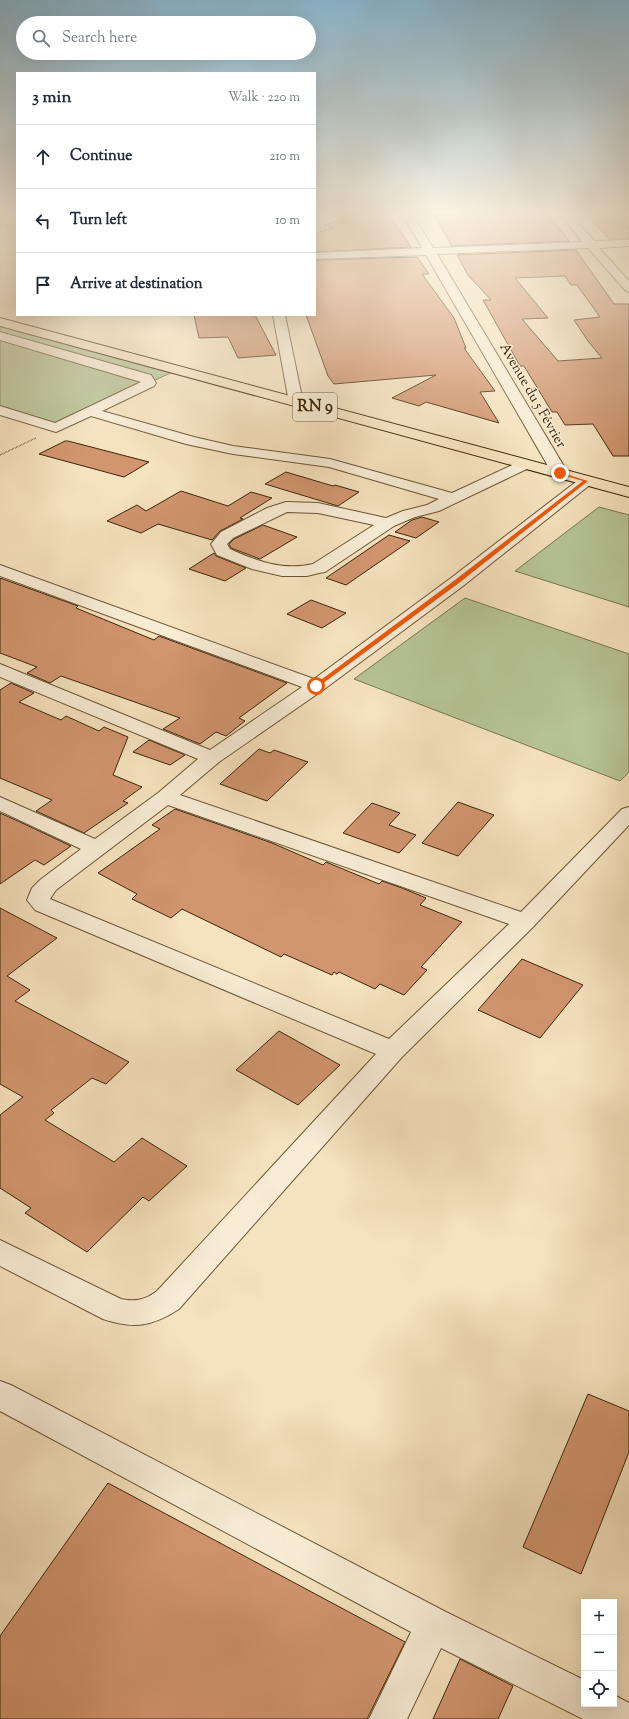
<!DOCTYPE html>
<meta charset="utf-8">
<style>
body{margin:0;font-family:"Sorts Mill Goudy",serif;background:#f2f2f3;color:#1f2937}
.controls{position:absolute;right:12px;bottom:12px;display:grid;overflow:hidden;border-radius:0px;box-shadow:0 4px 16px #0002}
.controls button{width:36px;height:36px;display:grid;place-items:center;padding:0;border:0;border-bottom:1px solid #e0e1e3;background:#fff;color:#1f2937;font:20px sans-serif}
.stop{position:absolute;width:12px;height:12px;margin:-9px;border:3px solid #ea580c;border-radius:50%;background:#fff}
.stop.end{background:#ea580c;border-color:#fff;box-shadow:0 1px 4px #0008}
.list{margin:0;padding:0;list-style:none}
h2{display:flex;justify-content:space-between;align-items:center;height:52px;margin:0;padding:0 16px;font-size:17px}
h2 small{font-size:13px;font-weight:400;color:#747a83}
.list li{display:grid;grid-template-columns:26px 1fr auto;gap:12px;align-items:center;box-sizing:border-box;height:64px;padding:0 16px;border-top:1px solid #e0e1e3}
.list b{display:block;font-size:15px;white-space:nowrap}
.list em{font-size:13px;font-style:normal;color:#747a83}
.icon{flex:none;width:22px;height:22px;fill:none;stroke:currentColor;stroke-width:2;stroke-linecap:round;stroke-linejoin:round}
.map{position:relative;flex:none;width:629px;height:1719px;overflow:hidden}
.search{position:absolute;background:#fff;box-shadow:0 4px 16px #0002;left:16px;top:16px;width:300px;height:44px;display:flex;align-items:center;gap:10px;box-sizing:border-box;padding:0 14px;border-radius:22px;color:#747a83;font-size:15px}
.panel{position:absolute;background:#fff;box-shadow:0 4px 16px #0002;left:16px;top:72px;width:300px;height:244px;border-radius:0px}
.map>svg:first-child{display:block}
.green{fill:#b6c496;stroke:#7a754e}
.building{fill:#d1956f;stroke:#3d2606;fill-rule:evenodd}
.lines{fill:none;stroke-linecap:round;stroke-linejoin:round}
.minor-casing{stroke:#6b5534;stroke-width:2}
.major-casing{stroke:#3d2606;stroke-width:2}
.path{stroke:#3d2606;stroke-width:1.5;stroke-dasharray:0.5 1;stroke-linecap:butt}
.minor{fill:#f8ecd5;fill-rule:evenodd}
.major{fill:#f5e2be;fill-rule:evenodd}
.route{fill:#ea580c}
.labels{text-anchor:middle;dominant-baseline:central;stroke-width:3;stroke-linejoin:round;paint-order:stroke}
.far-street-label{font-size:14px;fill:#3d2606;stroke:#f8ecd5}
.shield{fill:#f8ecd5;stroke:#756144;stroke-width:1}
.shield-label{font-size:16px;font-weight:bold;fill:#3d2606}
</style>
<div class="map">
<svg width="629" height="1719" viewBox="0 0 629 1719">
<rect width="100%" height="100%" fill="#f5e2be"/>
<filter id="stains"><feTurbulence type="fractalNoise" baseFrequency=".005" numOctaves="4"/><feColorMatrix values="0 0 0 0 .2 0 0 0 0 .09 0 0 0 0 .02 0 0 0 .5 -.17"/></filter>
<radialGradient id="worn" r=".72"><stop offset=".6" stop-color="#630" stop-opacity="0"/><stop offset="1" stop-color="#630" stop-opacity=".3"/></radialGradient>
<path class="green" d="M0,323l177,47 -122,56 -55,-16z
M599,507l30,8v92l-114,-36z
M465,598l164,56v118l-9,9 -266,-102z"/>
<path class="building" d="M352,210h34l25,37 -96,5v-19l18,-5 -9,-3 22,-6 -8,-2 12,-4z
M431,210h114l24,31 -117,5z
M613,210l16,18v11h-20l-26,-28z
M576,250l38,54h15v152h-16l-20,-32 -28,1 -8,-13h-5l-28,-46h-4l-37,-66h8l-23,-25 -11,-20zM565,276l6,9h6l23,32 -26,3 14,21 14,17 -44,3 -36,-42 26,-1 -33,-40z
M417,257l12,17h-7l32,44 12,30h-2l31,43 -15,1 19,31 -73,-21 -7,4 -27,-8 44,-23 -102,9 -6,-8 -22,-61h9v-55z
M194,315h61l21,40 -38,3 -10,-21 -29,1z
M65,441h3l81,21 -25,15 -85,-23z
M286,472l47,14 2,-1 24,7 -21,14 -73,-22z
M181,491l47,15 23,-14 21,6 -32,20 3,1 -23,12 -8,9 -54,-16 -17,9 -34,-12 30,-16 9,6z
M422,517l17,5 -23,16 -21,-6 17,-12z
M263,525l34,12 -37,22 -29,-11 -2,-4 5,-5z
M389,535l21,6 -64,44 -20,-7z
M214,553l2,3 30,12 -21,13 -36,-12z
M0,578l78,28 -2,2 78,32 5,-4 128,47 -48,35 6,3 -19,15 -10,-4 -16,12 -37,-15 17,-11 -119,-42 -11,7 -23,-10 10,-6 -37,-14z
M311,600l35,13 -24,15 -35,-14z
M11,683l23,10 -15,9 42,18 5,-4 33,15 5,-4 24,10 -15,38 29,12 -19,14 5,2 -44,30 -48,-22 16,-11 -52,-22v-88z
M149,740l36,15 -15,10 -37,-13z
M259,749l11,4 4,-3 34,12 -41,39 -47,-17z
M458,802l36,13 -36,41 -36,-13z
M372,803l28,10 -11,12 27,10 -17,18 -56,-20z
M175,809l97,34 51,22 3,-3 53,22 3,-3 20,7 24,10 -6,7 42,17 -41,45 6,3 -23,25 -24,-11 -5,5 -36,-17 -2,2 -3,-2 -2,3 -48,-21 -3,3 -99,-48 -11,9 -39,-19 5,-5 -39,-21 62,-44 -8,-4z
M0,813l20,9 51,24 -27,19 -9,-5 -35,24z
M0,908l57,30 -50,38 23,14 -15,11 114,61 -23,22 -14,-6 -41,32 3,3 -9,7 69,42 28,-24 45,28 -38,35 -6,-4 -56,55 -62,-39 6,-5 -31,-20v-73l23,-18 -23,-13z
M522,959l61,26 -43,53 -62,-28z
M279,1031l61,34 -42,40 -62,-35z
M588,1394l41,17v41l-48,122 -58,-27z
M108,1483l297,159 -38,77h-367v-83z
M460,1659l53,27 -15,33h-65z"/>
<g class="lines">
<defs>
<path id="minor" d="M335,210h16l-1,2 -35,9v-6z
M400,210h10l23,38 149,-6 -25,-32h10l27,31 35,-1v6l-30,2 30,33v11l-4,-2 -37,-42 -151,6 131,219 -3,3h-10l-3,-3 -126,-218 -111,4v-6l107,-5z
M273,315h12l18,87 -2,3h-10l-2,-3z
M0,332l151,43 5,8 -2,3 -52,25 92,26 39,9 97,13 122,34 69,-32h10l2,3 -2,3 -92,44 -24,6 -21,9 -69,46 -6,1 -12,3h-25l-30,-7 -35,-14 -6,-11 10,-12 46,-24 19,-6 32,1 68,15 17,-7 24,-6 12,-6 -110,-32 -96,-13 -47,-10 -95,-28 -35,16 -56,-17v-9l55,17 86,-41 -141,-42zM287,512l31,1 56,12 -61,39c-29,7 -57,-3 -83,-15l-3,-5 6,-6z
M586,476l5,2 3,3 -3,3 -128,102 -140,104 -104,72 -39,33 341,117 101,-103 7,-2v18l-96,102 -131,130 -223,252c-27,18 -46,20 -76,10l-103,-53v-26l121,59c15,3 24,1 36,-8l219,-237 -341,-144 -8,-10 5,-12 8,-8 41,-31 -81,-38v-14l95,42 63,-46 40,-34 -198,-82v-13l210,86 92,-63 -302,-111v-11l314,114 137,-101 130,-100zM168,805l341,119 -120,115 -339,-140 6,-9z
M0,1381l11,4 435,227 138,68v24h30v-9l15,8v16h-46l-142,-71 -34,71h-38l42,-87 -411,-221z"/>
<path id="major" d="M0,318l629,169v10l-629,-171z"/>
</defs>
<use href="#minor" class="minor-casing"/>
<use href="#major" class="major-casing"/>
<path class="path" d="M0,225l17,-1
M0,455l36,-17"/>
<use href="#minor" class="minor"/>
<use href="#major" class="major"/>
</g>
<linearGradient id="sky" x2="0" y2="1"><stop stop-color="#89b8d2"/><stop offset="0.47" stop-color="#faf2e2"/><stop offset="1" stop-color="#faf2e2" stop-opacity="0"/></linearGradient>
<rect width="629" height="450" fill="url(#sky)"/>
<path class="route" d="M559,472l29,9 -129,102 -141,104h-4v-2l141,-105 128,-99 -24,-7z"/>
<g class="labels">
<g class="far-street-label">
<text transform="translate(532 396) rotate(60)">Avenue du 5 Février</text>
</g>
<rect class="shield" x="293" y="393" width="44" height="28" rx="3"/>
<g class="shield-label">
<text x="315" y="407">RN 9</text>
</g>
</g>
<rect width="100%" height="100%" filter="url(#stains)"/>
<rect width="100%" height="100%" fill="url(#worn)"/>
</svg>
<div class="controls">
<button>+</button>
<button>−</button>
<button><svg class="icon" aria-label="locate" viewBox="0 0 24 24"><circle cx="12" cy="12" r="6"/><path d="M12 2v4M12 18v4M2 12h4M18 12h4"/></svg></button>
</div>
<div class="stop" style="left:316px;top:686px"></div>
<div class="stop end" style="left:560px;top:473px"></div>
<div class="search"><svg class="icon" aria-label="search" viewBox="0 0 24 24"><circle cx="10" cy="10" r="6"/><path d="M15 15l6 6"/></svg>Search here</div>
<section class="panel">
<h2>3 min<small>Walk · 220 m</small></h2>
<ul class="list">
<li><svg class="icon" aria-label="ahead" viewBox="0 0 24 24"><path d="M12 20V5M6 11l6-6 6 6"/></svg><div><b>Continue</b></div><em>210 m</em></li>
<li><svg class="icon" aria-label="left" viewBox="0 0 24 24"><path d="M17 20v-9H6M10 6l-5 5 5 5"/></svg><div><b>Turn left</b></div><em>10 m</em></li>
<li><svg class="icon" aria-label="arrive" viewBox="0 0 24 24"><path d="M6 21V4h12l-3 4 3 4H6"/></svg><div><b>Arrive at destination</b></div></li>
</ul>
</section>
</div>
